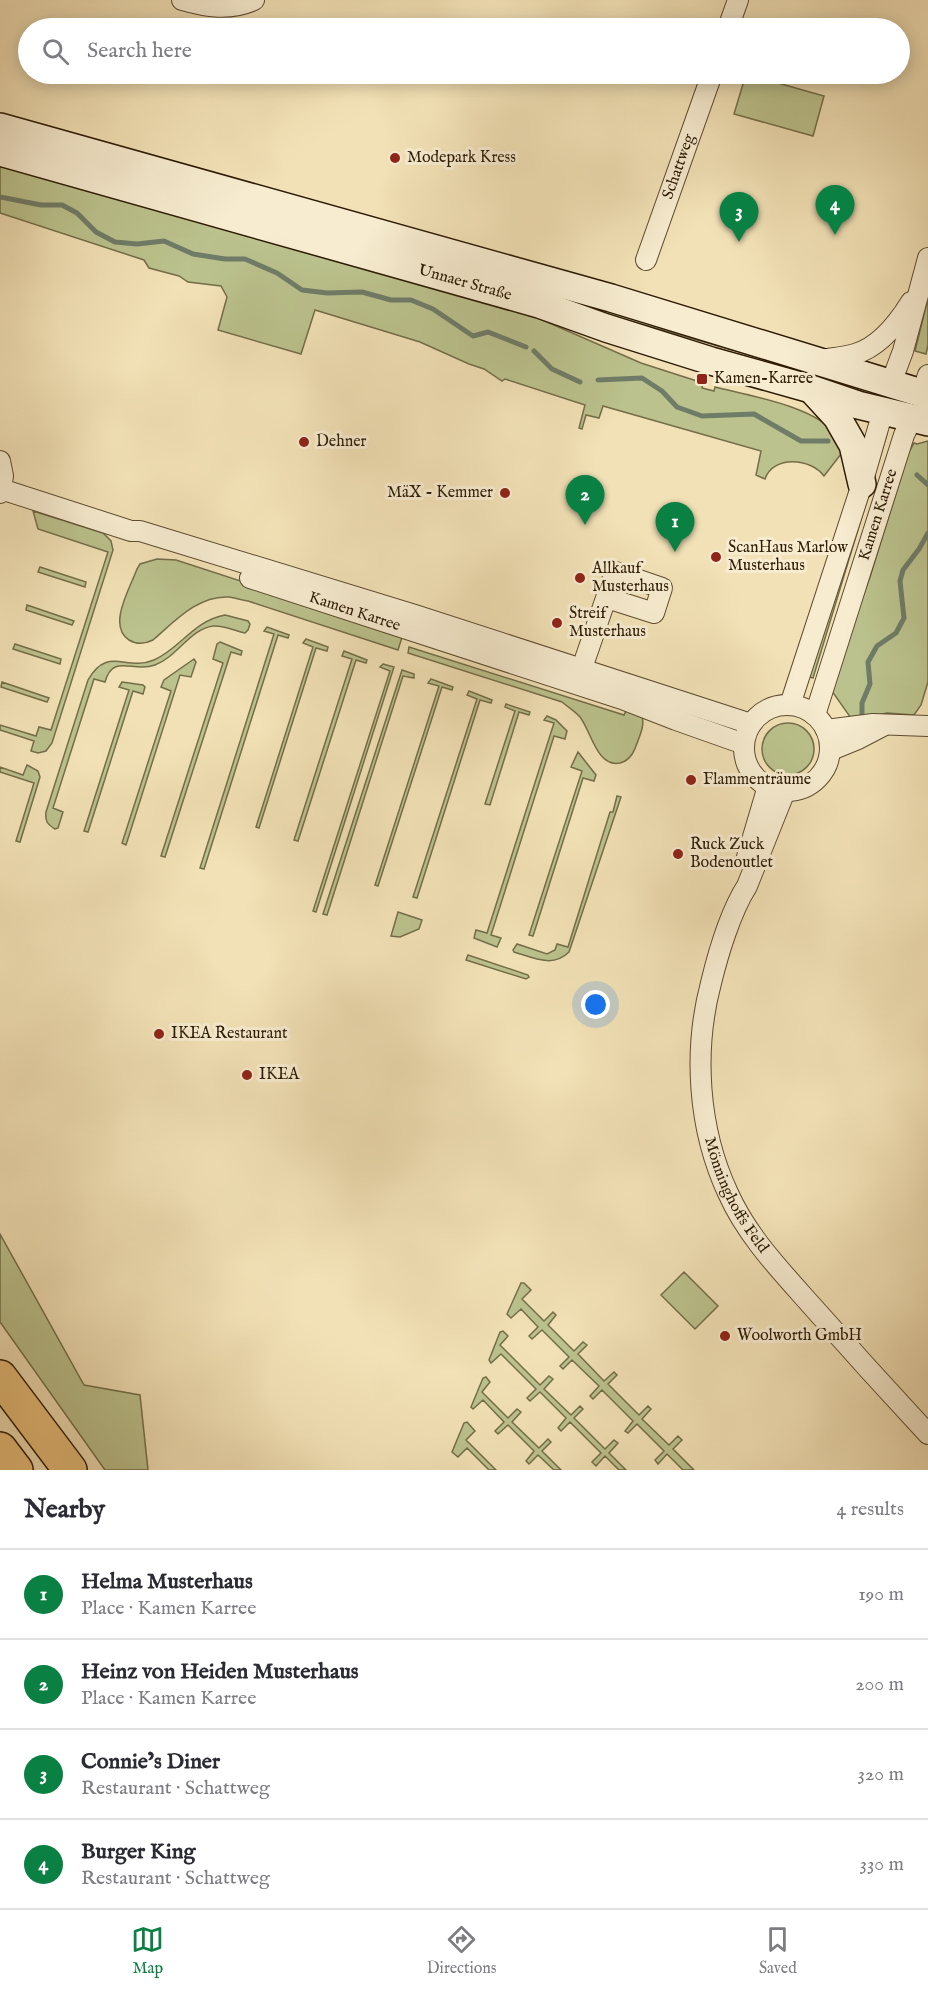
<!DOCTYPE html>
<meta charset="utf-8">
<style>
body{margin:0;font-family:"IM FELL English",serif;background:#f7f7f7;color:#2b2b33}
.you{position:absolute;left:596px;top:1005px;width:21px;height:21px;margin:-15px;border:4px solid #fff;border-radius:50%;background:#1a73e8;box-shadow:0 0 0 9px #1a73e833}
.badge{display:grid;place-items:center;width:39px;height:39px;border-radius:50%;background:#0b8043;color:#fff;font-size:20px;font-weight:700}
.pin{position:absolute;translate:-50% -50px;filter:drop-shadow(0 2px 3px #0008)}
.pin::after{content:'';position:absolute;top:32px;width:21px;height:18px;background:inherit;clip-path:polygon(0 0,100% 0,50% 100%)}
.list{margin:0;padding:0;list-style:none}
h2{display:flex;justify-content:space-between;align-items:center;height:78px;margin:0;padding:0 24px;font-size:26px}
h2 small{font-size:20px;font-weight:400;color:#7c7c81}
.list li{display:grid;grid-template-columns:39px 1fr auto;gap:18px;align-items:center;box-sizing:border-box;height:90px;padding:0 24px;border-top:2px solid #e1e1e2}
.list b{display:block;font-size:22px;white-space:nowrap}
.list p{margin:0;font-size:20px;white-space:nowrap;color:#7c7c81}
.list em{font-size:20px;font-style:normal;color:#7c7c81}
.icon{flex:none;width:33px;height:33px;fill:none;stroke:currentColor;stroke-width:2;stroke-linecap:round;stroke-linejoin:round}
.map{position:relative;flex:none;width:928px;height:1470px;overflow:hidden}
.search{position:absolute;background:#fff;box-shadow:0 3px 15px #0003;left:18px;right:18px;top:18px;height:66px;display:flex;align-items:center;gap:15px;box-sizing:border-box;padding:0 21px;border-radius:33px;color:#7c7c81;font-size:22px}
.sheet{height:438px;background:#fff}
nav{display:flex;justify-content:space-around;align-items:center;box-sizing:border-box;height:84px;border-top:2px solid #e1e1e2;background:#fff;font-size:16px;color:#7c7c81}
nav a{display:grid;justify-items:center;gap:3px}
nav .on{color:#0b8043}
.map>svg:first-child{display:block}
.green{fill:#bbc28d;stroke:#746e48;stroke-width:1.5}
.lines{fill:none;stroke-linecap:round;stroke-linejoin:round}
.stream{stroke:#6f7c68;stroke-width:5}
.street-casing{stroke:#5e4c30;stroke-width:22}
.secondary-casing{stroke:#2c1a04;stroke-width:30}
.highway-casing{stroke:#2c1a04;stroke-width:36}
.street{stroke:#f7ecd0;stroke-width:20}
.secondary{stroke:#f7ecd0;stroke-width:27}
.highway{stroke:#e9c07b;stroke-width:33}
.poi-dot{fill:#8f2418;stroke:#f7ecd0;stroke-width:2}
.labels{text-anchor:middle;dominant-baseline:central;stroke-width:6;stroke-linejoin:round;paint-order:stroke}
.poi-label{font-size:16px;fill:#2c1a04;stroke:#f7ecd0;text-anchor:start}
.street-label{font-size:16px;fill:#2c1a04;stroke:#f7ecd0}
</style>
<div class="map">
<svg width="928" height="1470" viewBox="0 0 928 1470">
<rect width="100%" height="100%" fill="#f2e1b6"/>
<filter id="stains"><feTurbulence type="fractalNoise" baseFrequency=".00333" numOctaves="4"/><feColorMatrix values="0 0 0 0 .2 0 0 0 0 .09 0 0 0 0 .02 0 0 0 .5 -.17"/></filter>
<radialGradient id="worn" r=".72"><stop offset=".6" stop-color="#630" stop-opacity="0"/><stop offset="1" stop-color="#630" stop-opacity=".3"/></radialGradient>
<path class="green" d="M746,74l78,22 -11,40 -79,-22z
M0,164l531,151 110,48 59,19 3,1 -1,5 12,3 1,-4c31,8 105,20 121,49 3,5 4,13 5,18l-17,22c-13,-18 -51,-21 -59,3l-9,-4 5,-24 -158,-45 -4,12 -13,-3 -4,14 -3,-1 6,-23 -80,-26 -3,2 -18,-12 -15,-5 -49,-22 -105,-32 -14,44 -83,-24 9,-33 -6,-11 -33,-4 -9,-6 -30,-8 -5,-8 -144,-47z
M558,294l302,92 -301,-85z
M928,298v47l-2,9 -11,-3z
M881,432l6,2 -74,244 -6,-2z
M928,441v241l-7,23 -7,10 -27,-2 -34,8 -24,-34 41,-110 38,-123 6,-11 3,1z
M33,511l70,22 8,8 2,9 -61,193 -6,8 -8,2 -7,-2 3,-10 -34,-11v-5l36,11 3,-9 12,3 57,-178 -70,-23z
M157,559l19,1 227,74 -5,16 -150,-49c-6,-1 -13,-3 -19,-4 -31,-2 -55,25 -76,43 -8,4 -16,5 -24,0 -22,-14 1,-52 8,-71l3,-5z
M40,567l46,15 -1,5 -47,-15z
M27,605l47,16 -2,4 -46,-15z
M225,615l23,6 2,3 -2,6 -3,3c-10,-2 -21,-8 -32,-7 -23,3 -36,31 -58,39 -22,8 -42,-12 -50,17l-11,-3 -41,129 10,4 -5,16 -3,1c-8,-5 -10,-8 -9,-17l42,-132c20,-35 38,-8 66,-20 27,-12 39,-39 71,-45z
M267,627l22,8 -1,3 -10,-3 -74,234 -4,-1 74,-234 -10,-3z
M306,639l22,8 -1,4 -11,-3 -57,180 -3,-1 57,-180 -10,-4z
M220,642l22,9 -1,4 -10,-3 -66,205 -4,-1 62,-193 -10,-4 4,-15z
M15,644l46,15 -1,5 -47,-15z
M409,647l215,68 4,-9 14,10c2,8 0,14 -3,22 -4,11 -7,22 -19,25 -23,5 -29,-32 -40,-46 -5,-6 -12,-10 -18,-15l-154,-49z
M344,651l23,9 -1,3 -10,-3 -58,181 -4,-1 58,-181 -10,-3z
M194,659l2,3 -5,15 -11,-2 -54,170 -4,-2 49,-152 -10,-4 3,-7z
M383,664l11,3 -78,245 -3,-1 77,-240 -10,-4z
M402,670l12,4v4l-11,-2 -76,239 -4,-1z
M431,679l22,8 -1,3 -10,-3 -64,199 -3,-1 2,-6 62,-193 -11,-3z
M2,682l47,16 -2,4 -46,-15z
M122,682l21,3 2,2 -2,7 -10,-3 -45,141 -4,-1 45,-141 -10,-3z
M469,691l23,9 -1,3 -11,-3 -63,198 -4,-1 64,-198 -10,-4z
M506,704l24,8 -1,3 -10,-3 -29,93 -5,-1 30,-93 -10,-4z
M547,716l9,4 11,11 -2,8 -11,-3 -63,199 10,3 -4,9 -23,-9 2,-8 11,3 67,-210 -10,-3z
M762 749a26 26 0 1 1 52 0a26 26 0 1 1-52 0Z
M578,752l18,23 -2,6 -11,-3 -50,158 -4,-1 53,-164 -11,-4z
M27,765l11,6 2,6 -20,65 -4,-1 18,-58 -34,-11v-5l23,8z
M617,796l4,1 -52,155c-16,16 -35,6 -55,0l-1,-2 4,-6 30,10 8,-4 2,-6 11,3 42,-135h3z
M398,912l24,8 -3,9 -19,8 -9,-1z
M468,955l60,20 1,2 -3,2 -60,-19z
M0,1234l84,151 56,10 8,75h-43l-105,-148z
M684,1272l34,34 -23,23 -34,-34z
M521,1283h3l7,7 -9,9 22,22 9,-9 3,3 -8,10 26,26 9,-9 4,3 -9,9 26,27 10,-9 3,3 -9,9 31,31 9,-9 3,3 -9,10 27,26 9,-9 4,4 -9,9 21,21h-11l-16,-16 -9,10 -3,-4 9,-9 -27,-27 -9,9 -3,-2 8,-10 -31,-31 -9,9 -3,-3 9,-10 -27,-26 -9,9 -3,-3 9,-9 -27,-27 -10,9 -3,-3 9,-9 -17,-18 -10,9 -4,-4z
M503,1331l5,5 -8,9 40,40 9,-9 4,3 -9,10 27,26 9,-9 3,3 -9,9 31,31 9,-9 4,3 -9,10 17,17h-7l-14,-14 -9,10 -4,-4 9,-9 -31,-31 -9,9 -3,-3 8,-10 -26,-26 -10,9 -3,-3 9,-9 -35,-35 -10,9 -2,-3 11,-28z
M486,1377l4,5 -8,10 26,26 9,-9 4,3 -9,10 27,26 9,-9 3,3 -9,9 19,19h-7l-16,-15 -9,9 -3,-3 8,-10 -26,-26 -10,9 -3,-3 9,-9 -21,-22 -10,9 -2,-2 12,-29z
M467,1422l8,9 -9,9 30,30h-7l-22,-22 -9,9 -6,-5 12,-29z"/>
<g class="lines">
<path class="stream" d="M0,197l41,8h21l15,8 19,19 19,10 22,2 27,-3 29,13 32,5h20l32,14 25,17 25,3 35,-1 29,8h20l22,9 40,27 15,-4 38,15
M534,351l18,18 28,13
M598,380l44,-2 20,13 15,16 25,9 52,-2 47,27h27
M917,475l11,10
M862,720v-17l8,-19 -2,-22 9,-16 19,-13 8,-15 -4,-37 3,-11 16,-21 9,-16"/>
<defs>
<g id="street">
<path d="M182,0c24,7 48,11 72,0"/>
<path d="M728,28l10,-28"/>
<path id="s1" d="M646,260l66,-186"/>
<path d="M822,360c11,-2 22,-3 33,-6 24,-7 43,-31 56,-52"/>
<path d="M891,383l12,-32 25,-93"/>
<path d="M922,393l6,-18"/>
<path d="M0,461l3,15 -3,17"/>
<path d="M1,489l130,42h9l275,84 336,109"/>
<path id="s2" d="M250,578l372,121 54,21 68,24"/>
<path d="M580,681l2,-13 33,-96 47,16 -8,25 -47,-15"/>
<circle cx="787" cy="748" r="43"/>
<path d="M790,705l72,-221 21,-73"/>
<path id="s3" d="M815,715l89,-280 8,-17"/>
<path d="M826,730l47,-6 55,2"/>
<path d="M831,750l27,-11 25,-13"/>
<path id="s4" d="M785,791l-38,95c-16,25 -29,68 -36,97 -18,68 -13,146 17,210 19,43 53,78 84,113 38,43 77,86 116,128"/>
<path d="M747,857l21,-71"/>
</g>
<g id="secondary">
<path d="M0,127l611,171 317,97"/>
<path id="s5" d="M0,152l539,152 67,24 105,33 100,28 47,16 70,17"/>
<path d="M814,392l23,25 16,28 9,39"/>
</g>
<path id="highway" d="M0,1377l70,93
M0,1449l16,21"/>
</defs>
<use href="#street" class="street-casing"/>
<use href="#secondary" class="secondary-casing"/>
<use href="#highway" class="highway-casing"/>
<use href="#street" class="street"/>
<use href="#secondary" class="secondary"/>
<use href="#highway" class="highway"/>
</g>
<g class="poi-dot">
<circle cx="395" cy="158" r="6"/>
<rect x="696" y="373" width="12" height="12" rx="3"/>
<circle cx="304" cy="442" r="6"/>
<circle cx="505" cy="493" r="6"/>
<circle cx="716" cy="557" r="6"/>
<circle cx="580" cy="578" r="6"/>
<circle cx="557" cy="623" r="6"/>
<circle cx="691" cy="780" r="6"/>
<circle cx="678" cy="854" r="6"/>
<circle cx="159" cy="1034" r="6"/>
<circle cx="247" cy="1075" r="6"/>
<circle cx="725" cy="1336" r="6"/>
</g>
<g class="labels">
<g class="poi-label">
<text x="407" y="158">Modepark Kress</text>
<text x="714" y="379">Kamen-Karree</text>
<text x="316" y="442">Dehner</text>
<text x="493" y="493" text-anchor="end">MäX - Kemmer</text>
<text x="728" y="548">ScanHaus Marlow<tspan x="728" dy="18">Musterhaus</tspan></text>
<text x="592" y="569">Allkauf<tspan x="592" dy="18">Musterhaus</tspan></text>
<text x="569" y="614">Streif<tspan x="569" dy="18">Musterhaus</tspan></text>
<text x="703" y="780">Flammenträume</text>
<text x="690" y="845">Ruck Zuck<tspan x="690" dy="18">Bodenoutlet</tspan></text>
<text x="171" y="1034">IKEA Restaurant</text>
<text x="259" y="1075">IKEA</text>
<text x="737" y="1336">Woolworth GmbH</text>
</g>
<g class="street-label">
<text stroke="none"><textPath href="#s1" startOffset="99">Schattweg</textPath></text>
<text stroke="none"><textPath href="#s5" startOffset="483">Unnaer Straße</textPath></text>
<text stroke="none"><textPath href="#s3" startOffset="210">Kamen Karree</textPath></text>
<text stroke="none"><textPath href="#s2" startOffset="110">Kamen Karree</textPath></text>
<text stroke="none"><textPath href="#s4" startOffset="426">Mönninghoffs Feld</textPath></text>
</g>
</g>
<rect width="100%" height="100%" filter="url(#stains)"/>
<rect width="100%" height="100%" fill="url(#worn)"/>
</svg>
<div class="you"></div>
<div class="pin badge" style="left:675px;top:552px">1</div>
<div class="pin badge" style="left:585px;top:525px">2</div>
<div class="pin badge" style="left:739px;top:242px">3</div>
<div class="pin badge" style="left:835px;top:235px">4</div>
<div class="search"><svg class="icon" aria-label="search" viewBox="0 0 24 24"><circle cx="10" cy="10" r="6"/><path d="M15 15l6 6"/></svg>Search here</div>
</div>
<section class="sheet">
<h2>Nearby<small>4 results</small></h2>
<ul class="list">
<li><span class="badge">1</span><div><b>Helma Musterhaus</b><p>Place · Kamen Karree</p></div><em>190 m</em></li>
<li><span class="badge">2</span><div><b>Heinz von Heiden Musterhaus</b><p>Place · Kamen Karree</p></div><em>200 m</em></li>
<li><span class="badge">3</span><div><b>Connie’s Diner</b><p>Restaurant · Schattweg</p></div><em>320 m</em></li>
<li><span class="badge">4</span><div><b>Burger King</b><p>Restaurant · Schattweg</p></div><em>330 m</em></li>
</ul>
</section>
<nav>
<a class="on"><svg class="icon" aria-label="map" viewBox="0 0 24 24"><path d="M3 6l6-2 6 2 6-2v14l-6 2-6-2-6 2zM9 4v14M15 6v14"/></svg>Map</a>
<a><svg class="icon" aria-label="directions" viewBox="0 0 24 24"><path d="M12 3l9 9-9 9-9-9zM9 14v-3h6M13 9l2 2-2 2"/></svg>Directions</a>
<a><svg class="icon" aria-label="saved" viewBox="0 0 24 24"><path d="M7 4h10v16l-5-4-5 4z"/></svg>Saved</a>
</nav>
